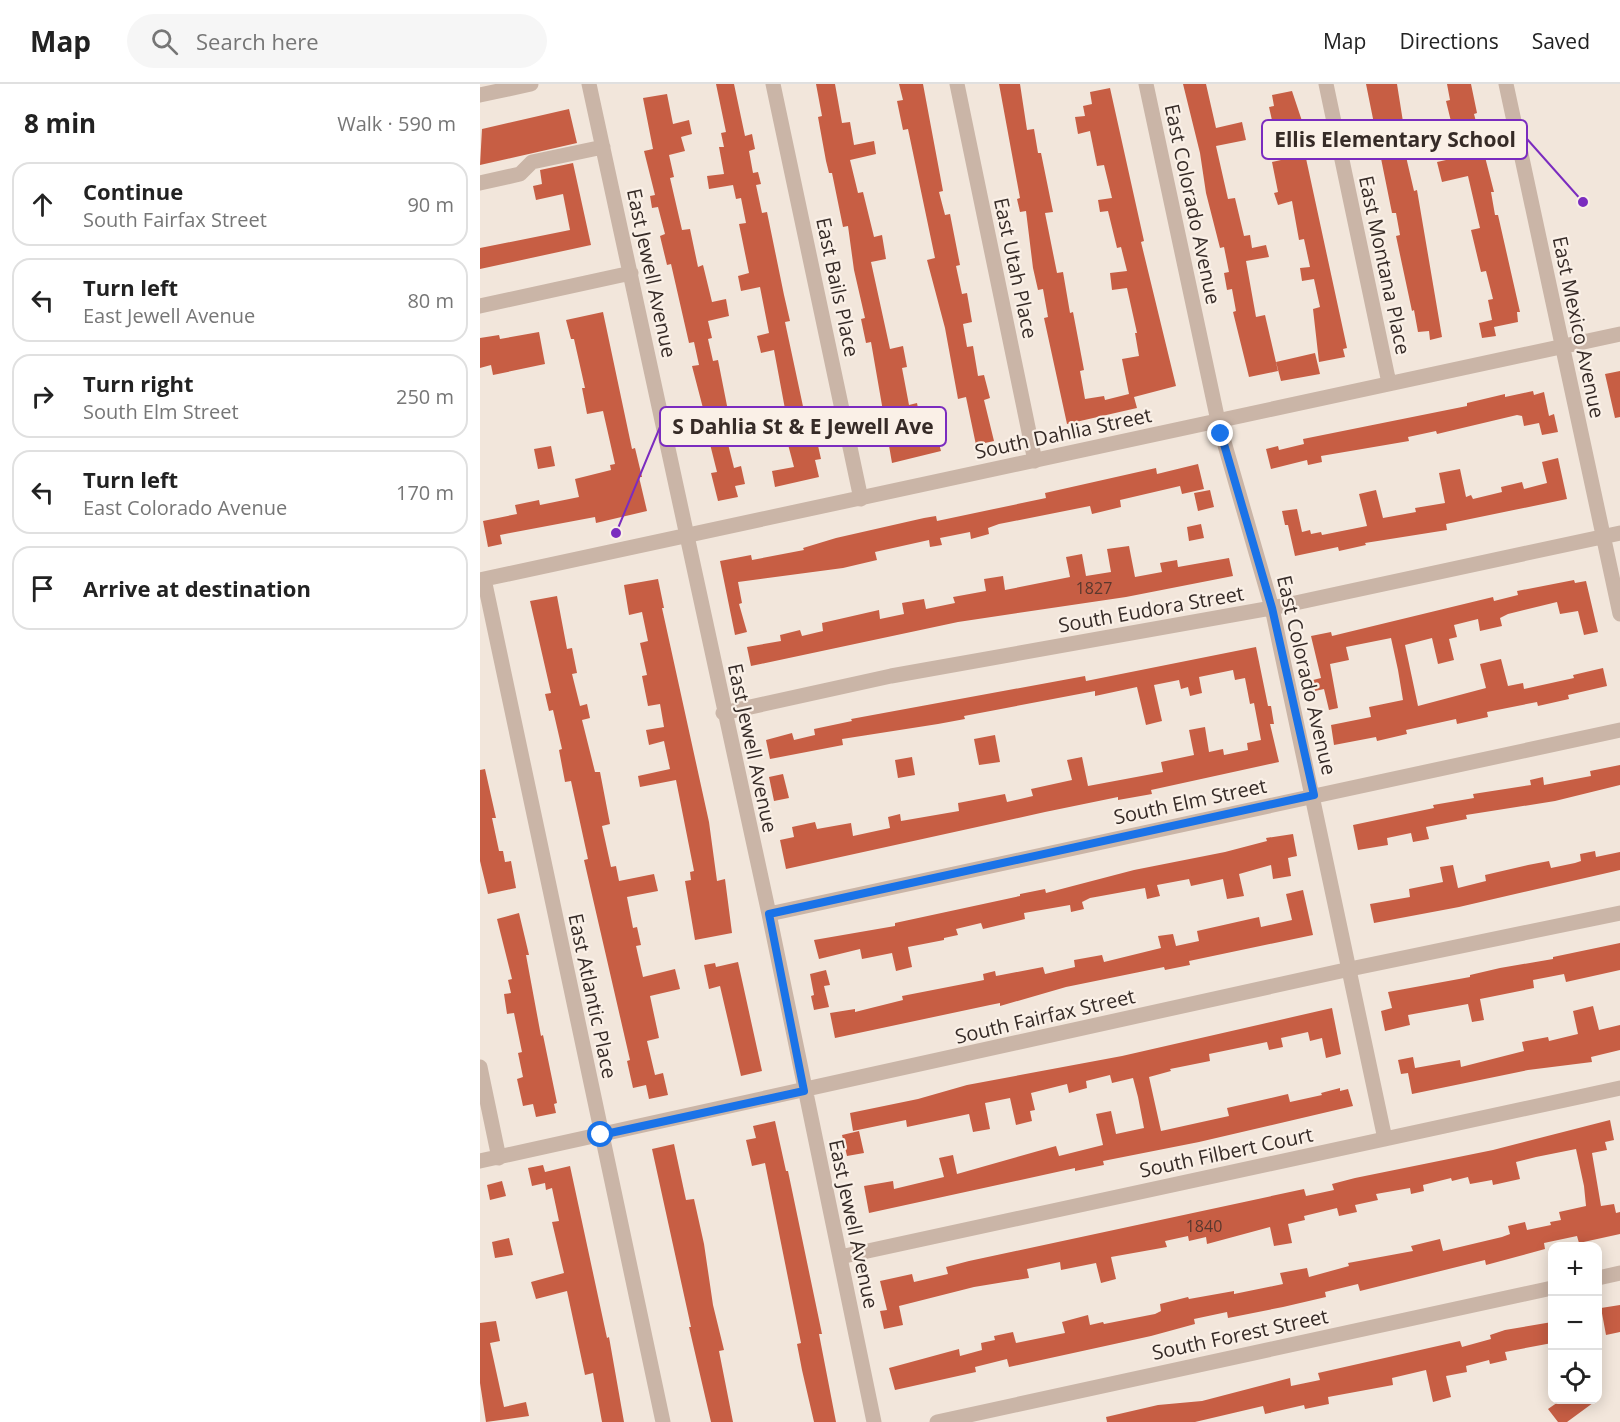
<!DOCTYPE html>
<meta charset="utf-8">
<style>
body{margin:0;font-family:"Open Sans",sans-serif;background:#f6f6f6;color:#222}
.controls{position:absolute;right:18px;bottom:18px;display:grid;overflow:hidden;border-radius:12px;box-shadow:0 3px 15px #0003}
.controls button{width:54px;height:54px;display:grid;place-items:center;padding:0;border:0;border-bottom:2px solid #e0e0e0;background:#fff;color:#222;font:30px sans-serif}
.stop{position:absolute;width:18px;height:18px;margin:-14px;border:4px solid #1a73e8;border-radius:50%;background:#fff}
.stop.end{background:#1a73e8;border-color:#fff;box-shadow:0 2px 6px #0008}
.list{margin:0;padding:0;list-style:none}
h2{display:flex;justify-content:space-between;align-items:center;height:78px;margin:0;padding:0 24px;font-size:26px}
h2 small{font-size:20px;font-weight:400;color:#767676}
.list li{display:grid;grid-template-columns:39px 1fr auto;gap:18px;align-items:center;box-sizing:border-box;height:84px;margin:0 12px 12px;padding:0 12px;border:2px solid #e0e0e0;border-radius:18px}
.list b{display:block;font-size:22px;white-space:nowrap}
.list p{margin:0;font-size:20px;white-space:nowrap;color:#767676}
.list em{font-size:20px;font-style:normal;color:#767676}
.icon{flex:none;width:33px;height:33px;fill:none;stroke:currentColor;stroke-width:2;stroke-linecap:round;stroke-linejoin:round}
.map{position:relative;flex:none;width:1140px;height:1338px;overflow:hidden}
header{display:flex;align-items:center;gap:36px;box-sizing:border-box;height:84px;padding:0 30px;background:#fff;border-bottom:2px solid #e0e0e0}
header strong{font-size:28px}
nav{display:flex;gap:33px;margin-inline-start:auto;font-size:21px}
.search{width:420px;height:54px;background:#f6f6f6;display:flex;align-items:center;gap:15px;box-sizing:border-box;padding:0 21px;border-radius:33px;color:#767676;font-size:22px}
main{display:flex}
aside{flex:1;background:#fff}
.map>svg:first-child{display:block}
.building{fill:#c75e44}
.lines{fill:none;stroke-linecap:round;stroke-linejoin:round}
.minor{stroke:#cab5a7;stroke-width:15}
.route{stroke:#1a73e8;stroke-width:8}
.labels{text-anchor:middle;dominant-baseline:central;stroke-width:4.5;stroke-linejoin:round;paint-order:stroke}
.number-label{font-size:16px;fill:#5a382e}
.street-label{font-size:20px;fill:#362b27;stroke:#faf0e7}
.leader{fill:none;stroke:#7b2cbf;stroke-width:2}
.callout-dot{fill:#7b2cbf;stroke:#faf0e7;stroke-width:2}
.callout{fill:#faf0e7;stroke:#7b2cbf;stroke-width:2}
.callout-label{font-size:21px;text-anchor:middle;font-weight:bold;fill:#362b27}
</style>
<header>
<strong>Map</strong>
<div class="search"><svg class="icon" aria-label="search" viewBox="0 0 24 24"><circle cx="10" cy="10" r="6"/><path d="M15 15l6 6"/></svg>Search here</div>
<nav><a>Map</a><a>Directions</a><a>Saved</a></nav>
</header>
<main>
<aside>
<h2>8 min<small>Walk · 590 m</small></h2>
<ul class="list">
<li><svg class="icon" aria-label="ahead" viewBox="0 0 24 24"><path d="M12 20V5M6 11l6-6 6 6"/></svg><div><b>Continue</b><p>South Fairfax Street</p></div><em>90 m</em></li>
<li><svg class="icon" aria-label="left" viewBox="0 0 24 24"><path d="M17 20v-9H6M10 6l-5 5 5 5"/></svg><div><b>Turn left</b><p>East Jewell Avenue</p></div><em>80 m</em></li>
<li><svg class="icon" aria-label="right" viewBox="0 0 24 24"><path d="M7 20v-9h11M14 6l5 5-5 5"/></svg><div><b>Turn right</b><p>South Elm Street</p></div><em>250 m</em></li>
<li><svg class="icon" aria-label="left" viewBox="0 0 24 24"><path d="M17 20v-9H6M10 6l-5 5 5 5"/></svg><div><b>Turn left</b><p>East Colorado Avenue</p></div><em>170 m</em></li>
<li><svg class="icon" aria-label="arrive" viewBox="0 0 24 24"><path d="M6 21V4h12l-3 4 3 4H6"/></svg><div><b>Arrive at destination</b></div></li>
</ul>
</aside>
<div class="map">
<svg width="1140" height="1338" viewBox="0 0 1140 1338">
<rect width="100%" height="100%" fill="#f2e6db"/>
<path class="building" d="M236,0h18l11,52 7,-2 3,15 -6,2 4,22 5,-1 3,12 -5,1 6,28 5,-1 17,83 6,26 -5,1 19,89 6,-1 11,49 -6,1 4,17 -44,10 -3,-16 22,-4 -12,-45 -28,7 1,5 -28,6 7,28 7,-2 4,18 -10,2 3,11 -20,4 -7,-28 6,-1 -9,-36 2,-1 -18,-69 7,-1 -5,-23 -5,1 -18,-79 -4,1 -7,-29 5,-2 -7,-27 -6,1 -2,-12 5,-1 -11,-44 9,-2 -10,-51 24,-4 6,30 16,-4 3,14 -11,3 4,14 -16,4 5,22 -4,1 12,52 8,-1 8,38 5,-2 9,37 14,-3 3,17 -21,5 4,17 -4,1 5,22 5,-1 12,61 25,-5 30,-7 -11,-59 -13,3 -4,-17 12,-3 -9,-46 -19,4 -3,-15 11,-3 -10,-49 7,-1 -5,-25 -5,1 -3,-14 -24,4 -2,-13 17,-2 -5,-27h5l-3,-14 5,-1z
M336,0h19l7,39 8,-1 4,23 20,-4 2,13 -26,6 8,33 5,-1 11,45 8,-2 4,24 -15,3 19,87 13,-3 4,21 -5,1 7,37 8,-2 3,15 -8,1 6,25 20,-4 3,11 -49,12 -21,-121 -5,1 -5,-24 4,-1 -11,-48 -6,-44 -5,1 -11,-54h-3l-3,-12 -8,-44 4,-1z
M419,0h24l20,107 -4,1 6,23 5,-1 10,51 -4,1 6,28 5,-1 5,29 -9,2 4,23 6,-1 5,30 6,-1 6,23 -6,2 10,41 -18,4 -10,-48 -8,2 -13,-71 -18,-68 8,-2 -27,-129 -5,1 -6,-29 6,-1z
M519,0h21l7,46 7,-1 4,24h3l12,59 -8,1 12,60 6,-1 7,41 3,-1 11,58 -4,1 5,28 19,-3 1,4 24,-6 -7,-35 17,-3 -4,-23h2l-10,-45 -15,2 -2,-17 17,-2 -6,-24 -4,1 -9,-37 -8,1 -2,-12 14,-2 -8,-33 -7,1 -7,-35 -12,3 -3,-17 10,-1 -2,-10 9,-2 -2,-12 20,-4 34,153 -3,1 35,144 -42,11 3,11 -70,16 -23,-106 4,-1 -5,-28 -5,1 -5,-22 -7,-57 -6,1 -3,-13 3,-1z
M703,0h23l10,44 26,-6 4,18 -30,6 12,53 7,-1 9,38 6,-1 2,13 14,-3 3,12 -23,4 10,56 9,-2 13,56 -29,6 -16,-65 3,-1 -4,-22 -5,1 -3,-17 5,-1 -5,-25 -4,1 -14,-55 -6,-40z
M886,0h31l7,44 19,-4 4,19 -23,5 10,43 3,-1 25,147 -12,3 -1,-9 -11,1 -4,-22 -2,1 -16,-75 4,-1 -4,-22h-4z
M967,0h24l6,29 -3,1 20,78h-3l4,23h3l22,97h-3l1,10 -24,5 2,9 -14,2 -3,-15 13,-3 -4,-20 5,-1 -7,-28 -5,1 -10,-42 9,-2 -12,-52 -26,6 -5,-20 18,-4 -2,-11 4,-1 -11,-45 4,-1z
M812,7l11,33 -4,2 48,222 -4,1 2,8 -26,5 -6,-53 7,-2 -6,-28 -12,2 -2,-13 10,-1 -6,-28 -5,1 -7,-39 -14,4 -4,-12 4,-1 -6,-30 9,-2 -12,-53 5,-1 -2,-11z
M89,25l8,34 -97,22 2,-36z
M93,79l18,82 -111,24v-21l90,-18 -7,-36 -27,6 -3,-14 9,-2 -2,-14z
M123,228l29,137 3,-1 7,29h-3l8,34 -51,12 -1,-6 -85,16 -10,2 2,9 -14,3 -5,-26 34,-7 -2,-9 24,-5 1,5 39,-8 -4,-18 36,-9 -1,-5 5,-1 -12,-53 -16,3 -5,-26h3l-11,-49h-3l-5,-19z
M59,248l6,32 -52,11 -2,-10 -11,3v-30l19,-3 1,4z
M835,269l5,21 -39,7 -5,-19z
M1140,287v46l-5,1 -10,-44z
M1053,307l1,4 10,-3 5,24 5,-2 4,18 -16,3 -3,-12 -15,3 -2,-10 -5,-1 -80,19 -1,-3 -28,6 1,4 -88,15 1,6 -14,3 -1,-5 -36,9 -5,-20 12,-3 1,4 25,-6 -1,-5 164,-33v-3l38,-9v3z
M71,362l4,20 -17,3 -4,-20z
M1078,374l9,41 -121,25 1,6 -82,13 1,2 -27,6 -1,-4 -43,9 -7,-31h-3l-3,-14 15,-2 5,23 8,-2 1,4 10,-2 1,3 45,-9 -8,-32 17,-4 7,28 33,-6 -1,-4 30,-5 -6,-30 21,-4 6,28 5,-2 2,4 29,-7 -1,-5 21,-5 2,7 23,-6 -5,-21z
M718,380l6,25 -22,5 -2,-8 -60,14 1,7 -29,7 -2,-8 -91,18 -11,4 1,6 -18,5 -1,-7 -30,6 2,7 -12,2 -1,-7 -54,12 2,8 -34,8 -105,14 4,21 -3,1 8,28 -12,3 -15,-74 31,-6 1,5 52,-10 -1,-2 33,-10 88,-20 12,-2 1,5 109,-23 -1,-5 111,-25 1,6z
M730,406l4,17 -16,4 -4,-18z
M721,440l3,14 -15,3 -2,-14z
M649,462l6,31 27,-5 -2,-9 17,-3 1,7 51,-9 4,18 -107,21 -168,25 -207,44 -4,-19 34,-6 -1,-6 20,-5 2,6 21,-5 -1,-8 57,-13 1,9 24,-5 -2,-11 22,-4 2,10 29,-6 -2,-6 33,-6 -2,-12 19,-3 2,14 65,-13 -4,-20 16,-3 4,22 25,-4 -4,-23z
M178,495l6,29h-2l47,214 8,59 8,-2 7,54 -37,7 -10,-59 6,-1 -1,-8 4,-1 -18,-91 -36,7 -2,-11 32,-7 -6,-28 -15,4 -3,-15 18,-3 -4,-23 -12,2 -6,-30 5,-1 -7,-32 8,-2 -6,-29 -13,3 -5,-30z
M1094,496l1,3 11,-2 12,51 -14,3 -6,-24 -18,3 -3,-12 -49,12 -8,4 2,8 -22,5 -2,-12 -24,6 3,12 -8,2 5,21 -16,4 -6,-26 -27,7 13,61 68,-18 -6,-24 21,-5 7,27 15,-3 1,6 50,-11 -1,-3 30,-7 4,18 -39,9 1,4 -31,7 -1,-4 -50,10 1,5 -31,7 -1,-5 -50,11 1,4 -30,7 -1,-4 -42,8 -3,-20 40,-8 -2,-10 34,-7 -5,-30 -7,-32 -45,9 3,13 -19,4 8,44 -9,2 -5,-21 -9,2 -2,-11 8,-2 -10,-42 20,-4 1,4 161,-39 1,4 24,-6 -1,-4z
M77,512l10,53 5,-1 5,25 -5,1 8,32 7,-2 3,14 -8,2 13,52h5l10,52 -8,2 9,41 5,-1 3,15 35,-7 4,17 -31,6 6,31 4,-1 4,18 -5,1 7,31 32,-8 5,20 -30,7 9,42 -12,3 8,34 8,-2 5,22 -19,4 -3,-14 -13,3 -6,-27 3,-1 -46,-200 4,-1 -17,-78 -6,1 -6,-32 3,-1 -9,-39 -4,1 -4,-17 6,-1 -21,-92z
M776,563l12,59h3l3,18h-4l9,38 -128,28 1,4 -34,6v-3l-73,15 -259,57 -6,-29 14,-3 -2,-10 23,-5 2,7 34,-6 2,13 37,-8 -2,-11 12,-3 1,7 58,-10 -1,-8 47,-9 2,8 26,-6 -2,-7 41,-9 -5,-20 15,-3 6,29 75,-14 -2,-10 33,-7 -5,-25 16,-3 4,25 14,-3 1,6 24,-5 -1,-7 14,-3 -7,-37 -4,1 -5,-26 -10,2 -2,-10 -34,7 3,16 -12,3 -2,-9 -7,2 -2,-9 -25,5 8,36 -16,4 -9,-38 -42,9v-5l-131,25 1,3 -27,5 -96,15 1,6 -73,14 -4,-19 26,-7 2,7 21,-5 -1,-6 38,-8 -1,-2 234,-43 1,5z
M515,651l5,27 -21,3 -5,-26z
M432,673l3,18 -17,3 -3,-18z
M1140,681v20l-65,16 -89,14 1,4 -41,8 3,12 -16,3 -2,-9 -24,5 1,7 -30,5 -5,-25 81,-17 -1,-3 41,-7 -1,-4 58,-9 -1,-5 13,-3 1,8 47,-9 -1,-5z
M5,685l11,49h-4l7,33h4l2,11 6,-1 5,27 -28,6 -8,-33v-91z
M303,690l6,24 -15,3 -5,-24z
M813,750l4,22 -9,2 3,18 -18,3 -2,-14 -32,9 5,22 -17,3 -4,-20 -32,7 -2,-7 -32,6 3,11 -13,3 -2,-11 -55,10 -8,4 2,7 -13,3 -1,-7 -46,8 1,6 -42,10 -2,-6 -25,6 2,6 -14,3v2l-36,7 4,20 -16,4 -4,-18 -30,6 -2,-10 -41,10 -5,-19 81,-14v-3l125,-27v-2l25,-5 1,4 88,-23 91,-18 42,-11 -1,-3z
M1115,767l1,6 24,-5v18l-161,37 -85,16 -4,-19 40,-7 -1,-8 34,-7 -3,-15 13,-2 5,23 28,-7 -1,-6 43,-10 21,-4 2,7 24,-5 6,-2 -1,-7z
M823,806l10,45 -124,26 1,4 -25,5 -1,-3 -98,20 -66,19v-3l-10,2 -155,33 -5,-25 25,-4v3l48,-12 -1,-4 82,-16 -1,-6 12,-3 1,5 47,-9 2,7 30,-7 -1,-7 28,-5 2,7 57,-14 -3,-12 15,-2 3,12 23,-5 -2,-10 62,-14 2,10 31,-7 -6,-26z
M39,829l10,42h-3l15,81 2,-1 14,68 -3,1 2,9 -20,4 -3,-13 -10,2 -6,-27 6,-2 -5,-24 4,-1 -8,-39 -7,1 -3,-20 7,-1 -3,-13 4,-1 -15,-60z
M1140,859v27l-54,12 -2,-8 -31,6 1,8 -54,11 4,21 -12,2 -4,-18 -60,11 2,10 -25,6 -4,-20 11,-3 -4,-16 82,-15v-2l30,-7 53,-9v-2z
M258,878l24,109 -21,5 -21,-90 -11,3 -5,-24 11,-2 1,4z
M346,886l4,15 -6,1 5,21 -15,3 -3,-14 3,-1 -4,-21z
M1113,922l6,24 21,-5v25l-29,7 1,5 -64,8 -116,24 -4,-21 -7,1 -3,-14 15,-3 2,11 45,-8 1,7 63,-16 -2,-9 26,-5 1,4 29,-7 -5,-23z
M852,924l9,46 -15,4 -4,-20 -12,3 -2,-9 -27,6 2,9 -14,3 -2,-8 -58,12 1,7 -40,8 1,2 -22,6 12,54 68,-15 -2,-8 61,-14 2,8 32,-7 -1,-2 19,-5v3l8,-2 5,17 -154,36 -96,19 1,4 -29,6v-3l-206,45 -5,-27 29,-5 1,8 50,-12 -5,-19 14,-3 4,19 99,-28 3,10 44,-11 -7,-31 15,-3 5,23 28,-6 -6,-31 -5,-19 -21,5 -2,-8 -24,6 1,7 -18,5 -2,-9 -36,9 4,17 -5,1 2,10 -16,4 -6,-27 -25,5 5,26 -17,3 -4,-18 -62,13 -1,-7 -53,11 -3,-18 68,-14 49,-14 155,-29z
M1130,1036l4,20 -9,2 2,8 -15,3 9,53 13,-2 2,9 4,-1v22l-41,9 -2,-7 -33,7 1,6 -59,16 -1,-5 -125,31 -2,-7 -33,8 1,5 -43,10 -55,11 -1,-6 -33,7 1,5 -44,12 -142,31 -2,-8 -32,8 1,5 -81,18 -6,-22 70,-19 1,7 22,-6 -1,-7 14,-3 -1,-4 19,-4 3,11 49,-10 -3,-11 26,-7 2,10 13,-3 1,2 51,-10 6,-3 -1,-7 28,-7 1,2 45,-8v3l49,-10 -3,-11 27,-5 2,9 40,-11 -1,-3 65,-12 -2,-5 29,-7 3,12 59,-14 8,-3 -2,-8 17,-4 2,8 24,-5 -1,-3 11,-2 -2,-8 27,-6 -2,-20 -8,-37 -40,8 -20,5 4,17 -27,6 -1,-5 -22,4 -2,-7 -16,4 -1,-3 -28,7 1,6 -13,3 -1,-6 -34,6 2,6 -23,5 2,7 -18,4 -2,-8 -33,8 1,4 -17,4 4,19 -18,3 -4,-19 -63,17 -1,-7 -17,4 -1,-5 -23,5 2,6 -56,10 5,22 -15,4 -5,-20 -35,7 -1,-8 -33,7 2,9 -55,9 -75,19 4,19 -19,4 -4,-18 7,-1 -7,-29 32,-7 2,8 34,-8 -2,-7 23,-6 335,-72 2,7 28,-6 -2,-6 23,-6 138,-28z
M295,1037l11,50h2l34,163h-3l17,88h-22l-12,-52 -5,-26 4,-1 -36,-180 -13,3 -6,-26 10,-2 -3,-12z
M379,1047l5,22 -17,3 -5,-21z
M194,1060l12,56 8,-1 10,45 9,61 11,45 -5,1 14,71h-22l-22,-95h2l-39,-178z
M63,1081l2,7 25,-6 37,172 2,-1 15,85h-22l-9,-49 -8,2 -18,-84 -31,8 -5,-17 33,-9 -12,-51 7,-1 -7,-33 -6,2 -1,-7 -13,3 -4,-18z
M22,1097l4,15 -16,4 -3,-15z
M29,1154l4,17 -18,3 -3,-16z
M1140,1221v27l-14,3 -5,-27z
M16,1237l4,20 -10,2 14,64 22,-5 3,14 -43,6 -6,-39v-60z
M1072,1238v21l-47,9 2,8 -17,4 -1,-4 -23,6 1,6 -21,4 5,21 -18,5 -7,-32 -34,8 1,7 -65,12 1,7 -24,5 -1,-4 -39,9 -2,-8 -68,16h-88l-1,-5 52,-12 44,-4 88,-23 1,8 29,-6 -2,-7 142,-32 2,6 29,-8 -1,-4 15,-5z
M1081,1316h36l-30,22h-9l-10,-13z"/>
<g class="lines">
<path class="minor" d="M109,0l180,830 105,508
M293,0l88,415
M477,0l78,377
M666,0l72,337 54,187 113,531
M846,0l63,299
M1026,0l114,530
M0,11l51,-11
M0,99l40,-9 12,-12 71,-15
M0,222l151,-33
M4,495l179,843
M0,496l1140,-246
M243,629l168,-37 381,-68 348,-75
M289,830l851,-184
M0,983l19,91
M0,1077l870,-192 270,-56
M360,1173l780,-169
M1118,1194l22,-5
M457,1338l615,-134"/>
</g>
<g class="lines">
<path class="route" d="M121,1051l203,-44 -35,-177 545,-119 -42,-187 -51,-174"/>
</g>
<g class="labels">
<g class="number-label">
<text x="614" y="504">1827</text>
<text x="724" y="1142">1840</text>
</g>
<g class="street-label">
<text transform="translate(713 120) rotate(78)">East Colorado Avenue</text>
<text transform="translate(905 181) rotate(78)">East Montana Place</text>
<text transform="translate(536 184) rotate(78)">East Utah Place</text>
<text transform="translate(172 189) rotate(78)">East Jewell Avenue</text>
<text transform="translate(358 203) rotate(78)">East Bails Place</text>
<text transform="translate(1099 243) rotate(78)">East Mexico Avenue</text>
<text transform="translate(583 349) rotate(-12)">South Dahlia Street</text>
<text transform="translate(671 525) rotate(-10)">South Eudora Street</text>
<text transform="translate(827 591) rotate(77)">East Colorado Avenue</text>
<text transform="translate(273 664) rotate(78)">East Jewell Avenue</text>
<text transform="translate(710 717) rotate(-12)">South Elm Street</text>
<text transform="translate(113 912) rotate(78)">East Atlantic Place</text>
<text transform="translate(565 932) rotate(-13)">South Fairfax Street</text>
<text transform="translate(746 1068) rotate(-12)">South Filbert Court</text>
<text transform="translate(374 1140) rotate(78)">East Jewell Avenue</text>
<text transform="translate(760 1250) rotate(-12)">South Forest Street</text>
</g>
</g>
<path class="leader" d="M1103 118L1047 55M136 449L180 343"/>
<g class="callout-dot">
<circle cx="1103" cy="118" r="6"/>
<circle cx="136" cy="449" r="6"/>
</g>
<g class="callout">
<rect x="782" y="36" width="265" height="39" rx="6"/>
<rect x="180" y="323" width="286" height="39" rx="6"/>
</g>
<g class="callout-label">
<text x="915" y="63">Ellis Elementary School</text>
<text x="323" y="350">S Dahlia St &amp; E Jewell Ave</text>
</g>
</svg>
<div class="controls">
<button>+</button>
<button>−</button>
<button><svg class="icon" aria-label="locate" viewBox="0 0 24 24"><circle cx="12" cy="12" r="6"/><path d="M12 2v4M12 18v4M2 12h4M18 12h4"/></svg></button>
</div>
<div class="stop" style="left:121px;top:1051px"></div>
<div class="stop end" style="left:741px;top:350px"></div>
</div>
</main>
